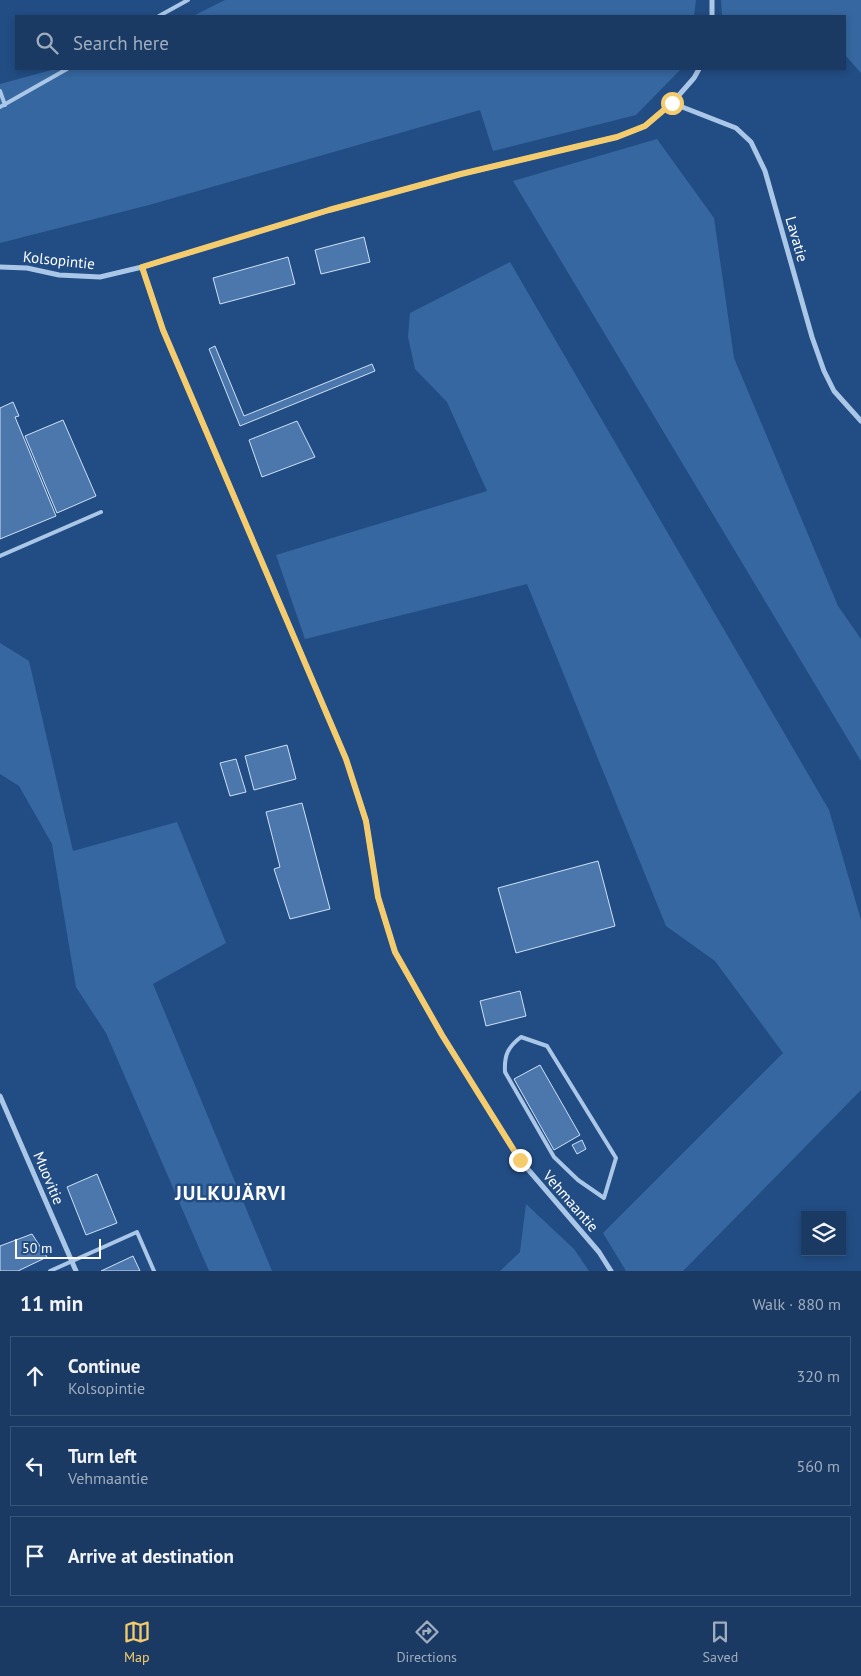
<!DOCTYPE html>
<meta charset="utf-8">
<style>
body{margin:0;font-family:"PT Sans",sans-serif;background:#234169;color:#f1f3f6}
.controls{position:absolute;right:15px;bottom:15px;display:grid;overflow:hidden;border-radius:0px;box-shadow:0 2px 8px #0003}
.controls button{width:45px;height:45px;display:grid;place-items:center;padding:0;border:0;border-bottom:1px solid #385478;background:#1a3a63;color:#f1f3f6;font:25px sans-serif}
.scale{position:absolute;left:15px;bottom:12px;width:86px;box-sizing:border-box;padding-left:5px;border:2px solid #fff;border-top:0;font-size:14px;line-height:18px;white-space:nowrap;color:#fff;-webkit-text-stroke:4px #224d84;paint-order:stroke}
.stop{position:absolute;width:15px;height:15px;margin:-11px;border:4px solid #f4cc6d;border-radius:50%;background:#fff}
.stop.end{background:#f4cc6d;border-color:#fff;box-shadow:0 1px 5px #0008}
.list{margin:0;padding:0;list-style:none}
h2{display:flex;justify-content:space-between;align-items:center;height:65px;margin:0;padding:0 20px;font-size:21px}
h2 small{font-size:16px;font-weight:400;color:#9fadbe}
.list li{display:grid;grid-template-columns:32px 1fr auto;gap:15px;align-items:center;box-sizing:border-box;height:80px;margin:0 10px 10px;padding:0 10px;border:1px solid #385478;border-radius:0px}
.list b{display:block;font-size:19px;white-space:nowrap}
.list p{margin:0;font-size:16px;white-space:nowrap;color:#9fadbe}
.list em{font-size:16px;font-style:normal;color:#9fadbe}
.icon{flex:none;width:28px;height:28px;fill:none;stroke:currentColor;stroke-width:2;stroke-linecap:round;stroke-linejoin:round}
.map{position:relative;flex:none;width:861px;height:1271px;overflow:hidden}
.search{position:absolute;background:#1a3a63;box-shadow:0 2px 8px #0003;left:15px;right:15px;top:15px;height:55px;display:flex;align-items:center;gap:12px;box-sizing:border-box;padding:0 18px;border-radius:0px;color:#9fadbe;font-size:19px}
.sheet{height:335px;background:#1a3a63}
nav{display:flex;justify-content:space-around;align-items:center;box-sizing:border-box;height:70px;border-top:1px solid #385478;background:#1a3a63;font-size:14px;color:#9fadbe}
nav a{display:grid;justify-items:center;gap:2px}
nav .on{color:#f4cc6d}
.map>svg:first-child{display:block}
.green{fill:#3667a0}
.building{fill:#4b77ac;stroke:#cfe1f6}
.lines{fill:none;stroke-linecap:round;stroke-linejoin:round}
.service{stroke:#abc7e8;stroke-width:4}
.minor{stroke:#abc7e8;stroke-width:5}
.route{stroke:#f4cc6d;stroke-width:6}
.labels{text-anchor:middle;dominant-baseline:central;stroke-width:5;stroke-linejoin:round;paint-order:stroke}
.street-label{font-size:15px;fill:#fff;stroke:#224d84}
.district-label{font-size:20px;font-weight:bold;letter-spacing:1px;fill:#fff;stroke:#224d84}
</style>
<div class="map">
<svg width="861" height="1271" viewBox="0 0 861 1271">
<rect width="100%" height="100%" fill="#224d84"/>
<path class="green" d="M225,0h471l-2,16h-501z
M721,0h140v73l-16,-18v-39h-123z
M55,69h626l-45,46 -143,36 -13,-41 -331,95 -149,38v-159z
M657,139l57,79 20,140 104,248 23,33v122l-348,-580z
M510,262l319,548 32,110v170l-178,181h-57l-23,-38 180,-180 -68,-92 -49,-35 -139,-342 -222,55 -29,-84 211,-64 -40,-89 -32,-33 -7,-32 2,-24z
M0,643l29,18 44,190 104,-29 49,121 -73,41 119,287h-63l-103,-238 -30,-46 -24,-143 -33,-58 -19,-12z
M526,1204l48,45 15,22h-89l20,-19z"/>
<path class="building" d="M364,237l6,25 -49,12 -6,-24z
M288,257l7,27 -75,20 -7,-26z
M215,346l29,70 128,-52 3,7 -135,55 -31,-77z
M13,402l6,14 -4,1 41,99 -56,23v-131z
M63,420l33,76 -39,17 -32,-77z
M297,421l18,36 -53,20 -13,-37z
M287,745l9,34 -42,11 -9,-34z
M236,759l10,33 -16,4 -10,-33z
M302,803l28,106 -40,10 -16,-50 6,-2 -14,-55z
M598,861l17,65 -99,27 -18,-65z
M520,991l6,25 -40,10 -6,-25z
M540,1065l40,70 -26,15 -40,-71z
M582,1140l4,9 -9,5 -5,-9z
M97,1174l20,49 -31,12 -19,-48z
M32,1234l15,23 -29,14h-18v-25z
M133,1256l7,15h-39z"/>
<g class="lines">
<path class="service" d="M159,16l29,-16
M0,91l5,14
M0,107l67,-38
M0,556l101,-44
M521,1037l26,9 69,112 -12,40 -26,-18 -24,-23 -49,-85c-1,-17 3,-25 16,-35z
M50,1271l87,-39 17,39"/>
<path class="minor" d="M712,0v16
M672,103l64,25 15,14 14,29 47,166 12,34 10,20 27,30
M0,267l27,1 32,7 41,2 42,-10 187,-57 132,-36 156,-37 28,-11 27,-23 22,-25 5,-9
M142,267l21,63 183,429 20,62 12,76 17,55 47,83 78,125 79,92 12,19
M0,1096l76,175"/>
</g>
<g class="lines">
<path class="route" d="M520,1160l-78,-125 -47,-83 -17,-55 -12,-76 -20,-62 -183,-429 -21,-63 187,-57 132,-36 156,-37 28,-11 27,-23"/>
</g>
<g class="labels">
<g class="street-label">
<text transform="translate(797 239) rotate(74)">Lavatie</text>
<text transform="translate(59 260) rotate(6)">Kolsopintie</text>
<text transform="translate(49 1178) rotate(67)">Muovitie</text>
<text transform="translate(571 1201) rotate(49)">Vehmaantie</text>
</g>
<g class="district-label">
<text x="231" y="1193">JULKUJÄRVI</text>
</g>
</g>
</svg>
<div class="controls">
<button><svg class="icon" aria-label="layers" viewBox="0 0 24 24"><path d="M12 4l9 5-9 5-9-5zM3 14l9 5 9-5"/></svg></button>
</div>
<div class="scale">50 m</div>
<div class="stop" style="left:672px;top:103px"></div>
<div class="stop end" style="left:520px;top:1160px"></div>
<div class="search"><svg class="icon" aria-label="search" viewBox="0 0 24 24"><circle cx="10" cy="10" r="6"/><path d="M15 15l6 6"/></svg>Search here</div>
</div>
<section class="sheet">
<h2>11 min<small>Walk · 880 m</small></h2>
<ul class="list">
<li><svg class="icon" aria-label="ahead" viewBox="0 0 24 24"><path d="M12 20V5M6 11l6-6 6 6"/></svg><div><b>Continue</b><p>Kolsopintie</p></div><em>320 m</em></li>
<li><svg class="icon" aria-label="left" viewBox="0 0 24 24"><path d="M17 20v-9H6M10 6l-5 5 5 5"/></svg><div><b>Turn left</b><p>Vehmaantie</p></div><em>560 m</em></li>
<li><svg class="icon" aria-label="arrive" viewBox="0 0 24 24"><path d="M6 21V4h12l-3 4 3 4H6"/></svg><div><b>Arrive at destination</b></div></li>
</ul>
</section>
<nav>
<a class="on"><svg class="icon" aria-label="map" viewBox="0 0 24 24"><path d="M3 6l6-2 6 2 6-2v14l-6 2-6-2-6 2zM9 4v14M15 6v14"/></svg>Map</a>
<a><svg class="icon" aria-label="directions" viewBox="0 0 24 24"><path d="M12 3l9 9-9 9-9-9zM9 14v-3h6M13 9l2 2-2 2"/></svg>Directions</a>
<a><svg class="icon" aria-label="saved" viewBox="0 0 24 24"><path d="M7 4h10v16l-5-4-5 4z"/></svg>Saved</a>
</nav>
